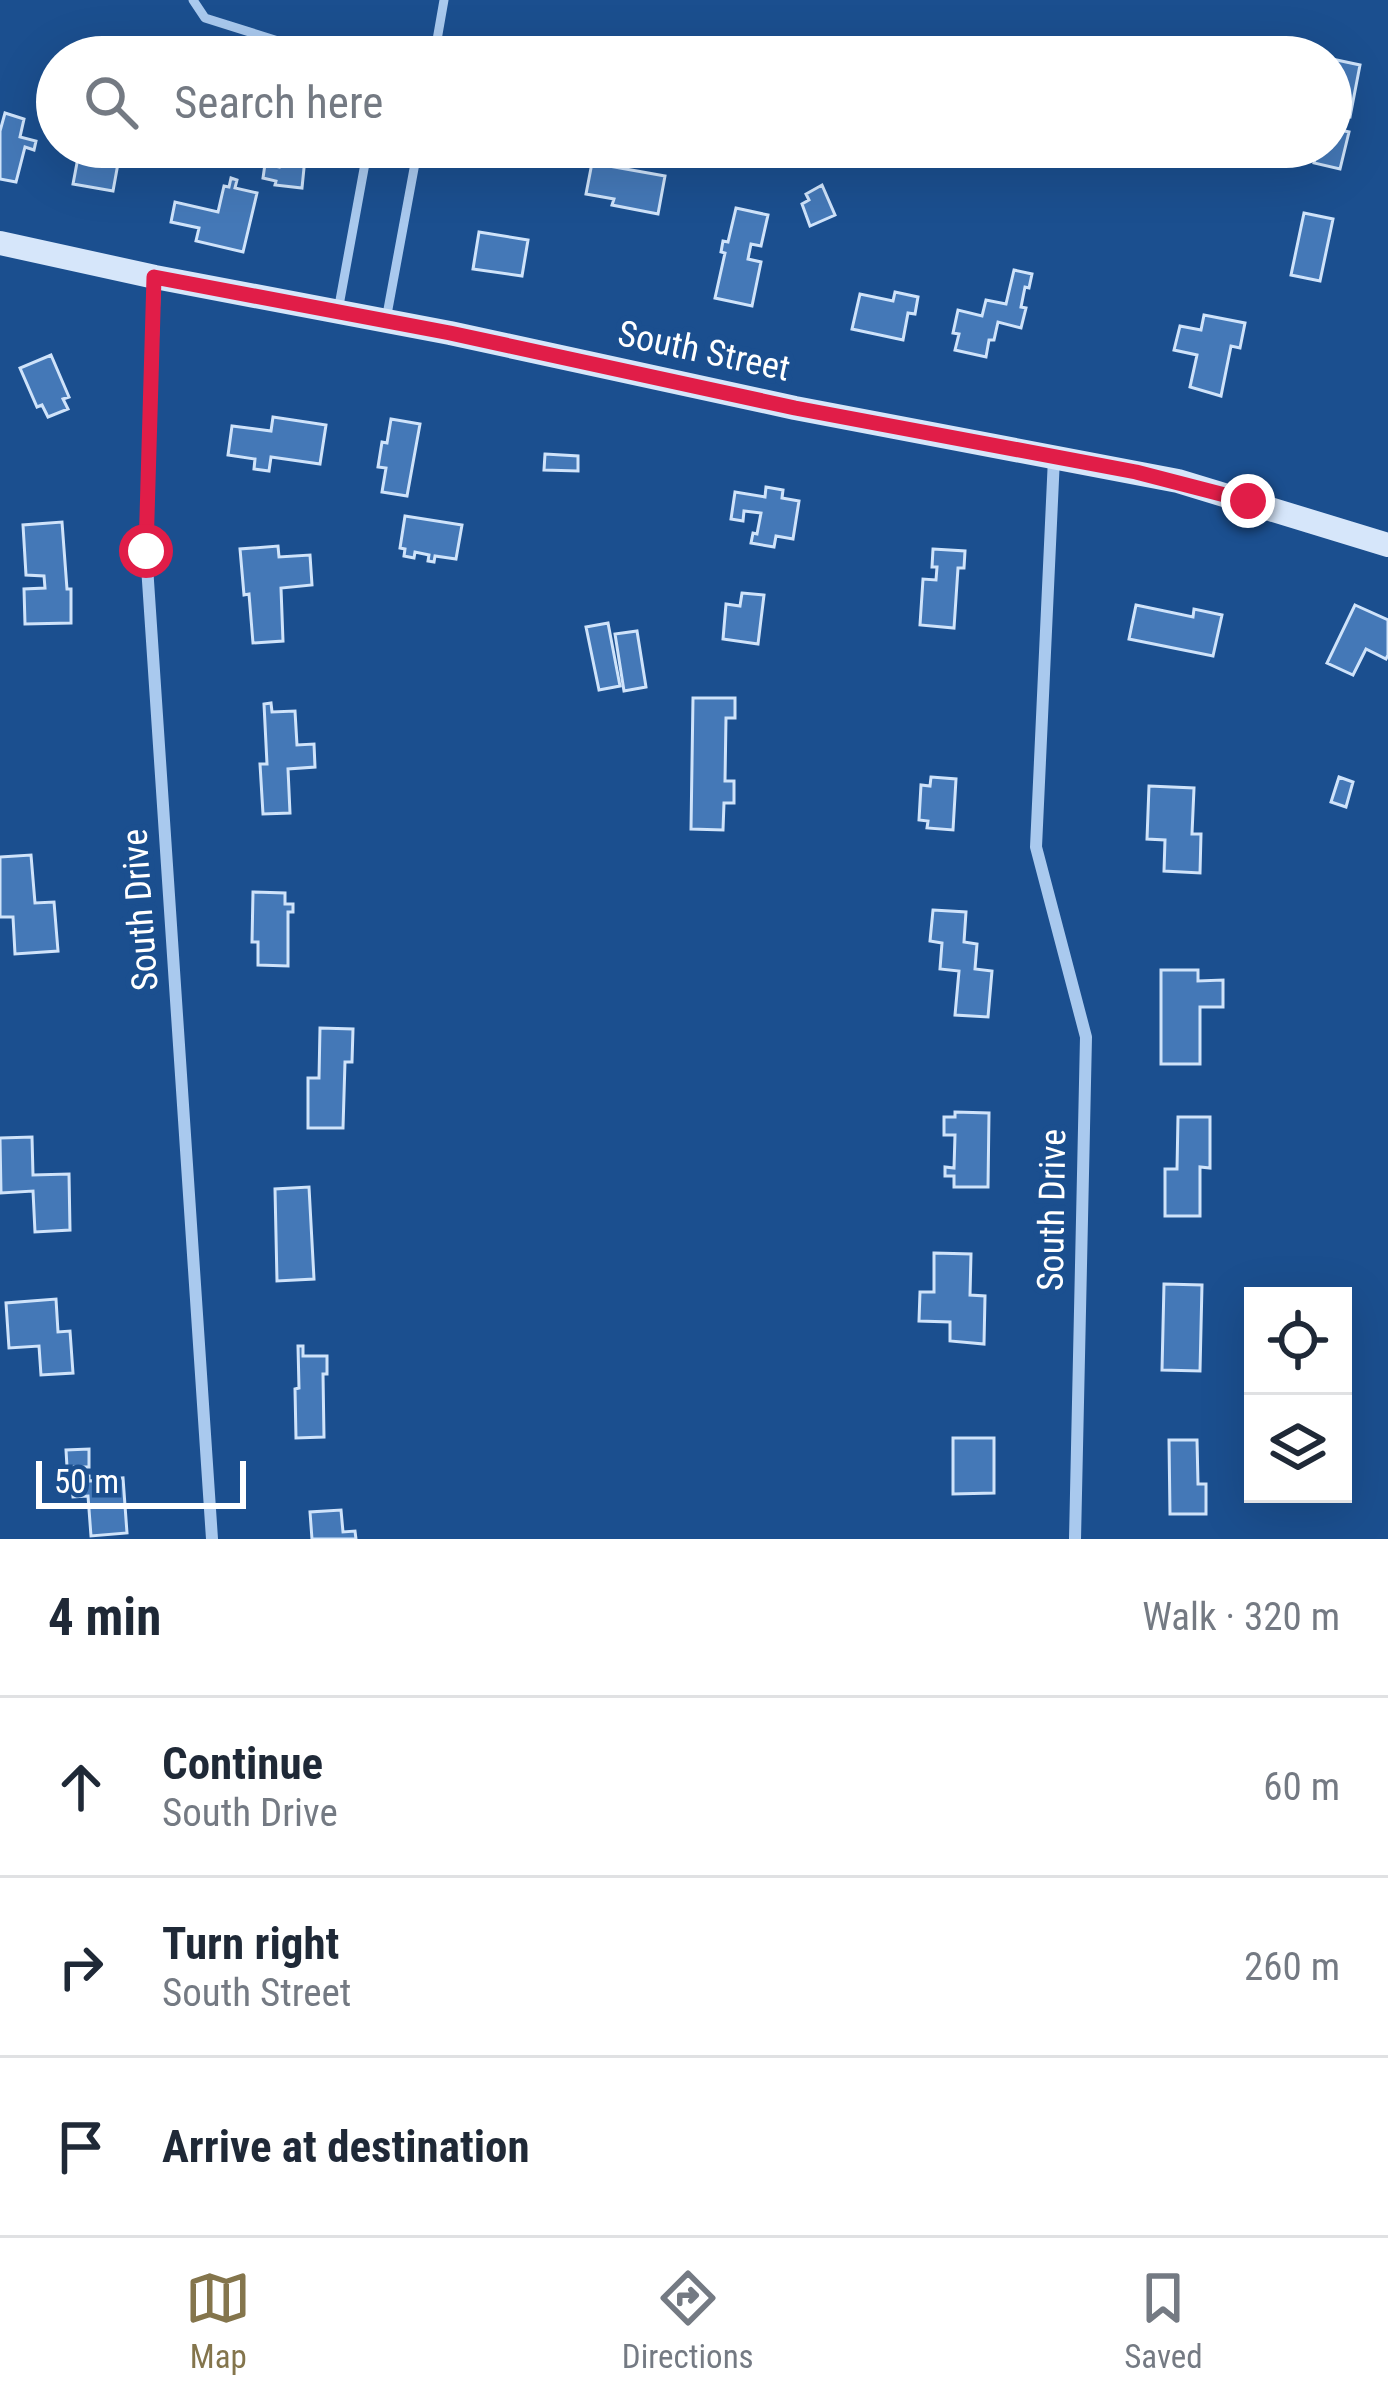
<!DOCTYPE html>
<meta charset="utf-8">
<style>
body{margin:0;font-family:"Roboto Condensed",sans-serif;background:#f2f2f3;color:#1f2937}
.controls{position:absolute;right:36px;bottom:36px;display:grid;overflow:hidden;border-radius:0px;box-shadow:0 12px 48px #0002}
.controls button{width:108px;height:108px;display:grid;place-items:center;padding:0;border:0;border-bottom:3px solid #e0e1e3;background:#fff;color:#1f2937;font:60px sans-serif}
.scale{position:absolute;left:36px;bottom:30px;width:210px;box-sizing:border-box;padding-left:12px;border:6px solid #fff;border-top:0;font-size:33px;line-height:42px;white-space:nowrap;color:#fff;-webkit-text-stroke:9px #1b4f8f;paint-order:stroke}
.stop{position:absolute;width:36px;height:36px;margin:-27px;border:9px solid #e11d48;border-radius:50%;background:#fff}
.stop.end{background:#e11d48;border-color:#fff;box-shadow:0 3px 12px #0008}
.list{margin:0;padding:0;list-style:none}
h2{display:flex;justify-content:space-between;align-items:center;height:156px;margin:0;padding:0 48px;font-size:51px}
h2 small{font-size:39px;font-weight:400;color:#747a83}
.list li{display:grid;grid-template-columns:78px 1fr auto;gap:36px;align-items:center;box-sizing:border-box;height:180px;padding:0 48px;border-top:3px solid #e0e1e3}
.list b{display:block;font-size:45px;white-space:nowrap}
.list p{margin:0;font-size:39px;white-space:nowrap;color:#747a83}
.list em{font-size:39px;font-style:normal;color:#747a83}
.icon{flex:none;width:66px;height:66px;fill:none;stroke:currentColor;stroke-width:2;stroke-linecap:round;stroke-linejoin:round}
.map{position:relative;flex:none;width:1388px;height:1539px;overflow:hidden}
.search{position:absolute;background:#fff;box-shadow:0 12px 48px #0002;left:36px;right:36px;top:36px;height:132px;display:flex;align-items:center;gap:30px;box-sizing:border-box;padding:0 42px;border-radius:66px;color:#747a83;font-size:45px}
.sheet{height:696px;background:#fff}
nav{display:flex;justify-content:space-around;align-items:center;box-sizing:border-box;height:168px;border-top:3px solid #e0e1e3;background:#fff;font-size:33px;color:#747a83}
nav a{display:grid;justify-items:center;gap:6px}
nav .on{color:#84754c}
.map>svg:first-child{display:block}
.building{fill:#4478b7;stroke:#cfe3fa;stroke-width:3}
.lines{fill:none;stroke-linecap:round;stroke-linejoin:round}
.lane{stroke:#a9c9ee;stroke-width:9}
.street{stroke:#a9c9ee;stroke-width:12}
.secondary{stroke:#d6e6fa;stroke-width:24}
.route{stroke:#e11d48;stroke-width:15}
.labels{text-anchor:middle;dominant-baseline:central;stroke-width:12;stroke-linejoin:round;paint-order:stroke}
.street-label{font-size:36px;fill:#fff;stroke:#1b4f8f}
</style>
<div class="map">
<svg width="1388" height="1539" viewBox="0 0 1388 1539">
<rect width="100%" height="100%" fill="#1b4f8f"/>
<path class="building" d="M938,46l63,2v9h-63z
M1332,59l28,6 -10,52 -19,-4z
M47,82l10,1v33l-13,-2z
M5,113l19,6 -4,18 16,4 -2,9 -9,-3 -9,35 -16,-3v-48z
M1331,128l18,4 -9,37 -26,-6 4,-16h13z
M80,147h41l-8,44 -40,-7z
M286,154l19,4 -3,30 -27,-3 1,-4 -13,-3 2,-14 14,3v-5l5,1z
M592,163l73,13 -7,38 -46,-9 2,-6 -28,-5z
M231,178l6,2 -2,8 22,5 -14,59 -47,-11 3,-13 -28,-6 4,-20 43,10 6,-26 5,1z
M822,185l13,30 -25,11 -8,-22 7,-4 -3,-6z
M736,208l32,7 -7,31 -10,-2 -3,15 13,3 -9,44 -37,-8 10,-45 -4,-1 2,-11 5,1z
M1304,213l29,6 -13,62 -29,-6z
M479,232l49,8 -6,36 -49,-7z
M1014,270l18,4 -3,14 -4,-1 -4,20 5,1 -5,20 -23,-6 -4,18h-5l-3,17 -31,-7 4,-16 -6,-1 5,-23 24,6 4,-16 20,4z
M895,292l23,5 -3,17 -7,-1 -5,27 -51,-11 8,-35 33,7z
M1204,315l41,8 -5,25 -9,-2 -10,50 -31,-9 7,-32 -23,-5 6,-24 21,4z
M51,355l18,42 -6,2 5,10 -20,8 -6,-12 -5,2 -17,-39z
M273,417l53,8 -6,39 -49,-7 -2,14 -15,-2 1,-10 -27,-4 4,-29 39,5z
M391,419l29,5 -13,72 -25,-4 4,-24 -8,-1 4,-25 5,1z
M545,454l33,2v15l-34,-1z
M766,487l17,3 -1,8 17,3 -6,38 -17,-3 -2,11 -23,-4 2,-10 4,1 4,-21 -17,-2 -1,10 -12,-2 4,-27 30,5z
M405,516l57,9 -6,34 -21,-3 -1,6 -6,-1 1,-6 -14,-3 -1,6 -10,-2 1,-7 -5,-1z
M62,522l5,67h4v34l-46,1 -1,-35 21,-1 -1,-12 -18,-1 -3,-50z
M278,546l1,11 31,-2 2,30 -31,3 2,53 -30,2 -4,-49 -5,1 -4,-46z
M933,549l32,2 -1,17h-6l-4,60 -34,-3 3,-46 13,1 1,-13h-5z
M742,593l22,2 -6,49 -35,-5 3,-35 14,2z
M1136,605l57,12 1,-8 28,6 -9,41 -84,-17z
M1355,605l33,15v35l-2,4 -20,-10 -13,26 -26,-12z
M608,623l12,63 -21,4 -13,-63z
M637,631l9,56 -22,4 -9,-57z
M693,698h42v20h-9l-1,63h9v22h-10l-1,27 -32,-1z
M271,703l1,9 23,-1 2,34 17,-1 1,23 -27,2 2,44 -27,1 -3,-50h7l-3,-60z
M931,777l25,2 -3,51 -26,-2 1,-7 -9,-1 2,-35 9,1z
M1339,777l14,5 -7,25 -15,-5z
M1149,786l45,2 -2,46h9l-1,39 -36,-2 1,-31 -18,-1z
M31,855l4,48 19,-1 4,49 -43,3 -2,-37h-13v-60z
M253,892l32,1v11h8v8h-5v54l-30,-1v-23h-6z
M933,910l33,2 -2,30 13,2 -2,25 17,2 -4,46 -33,-2 4,-44 -19,-2 2,-26 -12,-2z
M1161,970h37v11l25,-1v27h-23v57h-39z
M320,1028l33,1 -1,33h-7l-2,66h-35v-50h11z
M955,1112l34,1 -1,74h-34v-11h-9v-9l9,1 1,-33h-11v-18h11z
M1178,1117h32v51l-10,-1v49h-35v-47h12z
M32,1137l1,38 36,-1 1,56 -35,2 -2,-41 -32,2 -1,-55z
M309,1187l5,92 -37,2 -2,-92z
M934,1253l37,1 -1,41 15,1 -1,48 -34,-3v-19l-31,-1 1,-29h14z
M1164,1284l38,1 -2,86 -38,-1z
M56,1299l2,33 12,-1 3,42 -32,2 -2,-29 -30,2 -3,-45z
M298,1346h5v10h24v18h-4l1,63 -28,1 -1,-49 4,-1z
M953,1438h41v55l-41,1z
M1169,1440h28l1,44h8v30h-36z
M89,1449v18h-22l-1,-17z
M89,1476v5l34,-3 4,55 -36,3 -3,-40 -15,1 -2,-20z
M341,1510l2,22 12,-1 1,8h-44l-2,-27z"/>
<g class="lines">
<path class="lane" d="M193,0l12,18 124,39
M434,57l10,-57
M338,311l30,-164
M386,320l32,-173"/>
<path class="street" d="M155,277l-9,274 66,988
M1054,458l-18,389 50,190 -11,502"/>
<path class="secondary" d="M0,243l155,34 295,56 345,75 383,73 210,64"/>
</g>
<g class="lines">
<path class="route" d="M146,551l8,-274 296,56 345,75 341,64 112,29"/>
</g>
<g class="labels">
<g class="street-label">
<text transform="translate(704 351) rotate(12)">South Street</text>
<text transform="translate(140 910) rotate(-94)">South Drive</text>
<text transform="translate(1052 1210) rotate(-89)">South Drive</text>
</g>
</g>
</svg>
<div class="controls">
<button><svg class="icon" aria-label="locate" viewBox="0 0 24 24"><circle cx="12" cy="12" r="6"/><path d="M12 2v4M12 18v4M2 12h4M18 12h4"/></svg></button>
<button><svg class="icon" aria-label="layers" viewBox="0 0 24 24"><path d="M12 4l9 5-9 5-9-5zM3 14l9 5 9-5"/></svg></button>
</div>
<div class="scale">50 m</div>
<div class="stop" style="left:146px;top:551px"></div>
<div class="stop end" style="left:1248px;top:501px"></div>
<div class="search"><svg class="icon" aria-label="search" viewBox="0 0 24 24"><circle cx="10" cy="10" r="6"/><path d="M15 15l6 6"/></svg>Search here</div>
</div>
<section class="sheet">
<h2>4 min<small>Walk · 320 m</small></h2>
<ul class="list">
<li><svg class="icon" aria-label="ahead" viewBox="0 0 24 24"><path d="M12 20V5M6 11l6-6 6 6"/></svg><div><b>Continue</b><p>South Drive</p></div><em>60 m</em></li>
<li><svg class="icon" aria-label="right" viewBox="0 0 24 24"><path d="M7 20v-9h11M14 6l5 5-5 5"/></svg><div><b>Turn right</b><p>South Street</p></div><em>260 m</em></li>
<li><svg class="icon" aria-label="arrive" viewBox="0 0 24 24"><path d="M6 21V4h12l-3 4 3 4H6"/></svg><div><b>Arrive at destination</b></div></li>
</ul>
</section>
<nav>
<a class="on"><svg class="icon" aria-label="map" viewBox="0 0 24 24"><path d="M3 6l6-2 6 2 6-2v14l-6 2-6-2-6 2zM9 4v14M15 6v14"/></svg>Map</a>
<a><svg class="icon" aria-label="directions" viewBox="0 0 24 24"><path d="M12 3l9 9-9 9-9-9zM9 14v-3h6M13 9l2 2-2 2"/></svg>Directions</a>
<a><svg class="icon" aria-label="saved" viewBox="0 0 24 24"><path d="M7 4h10v16l-5-4-5 4z"/></svg>Saved</a>
</nav>
